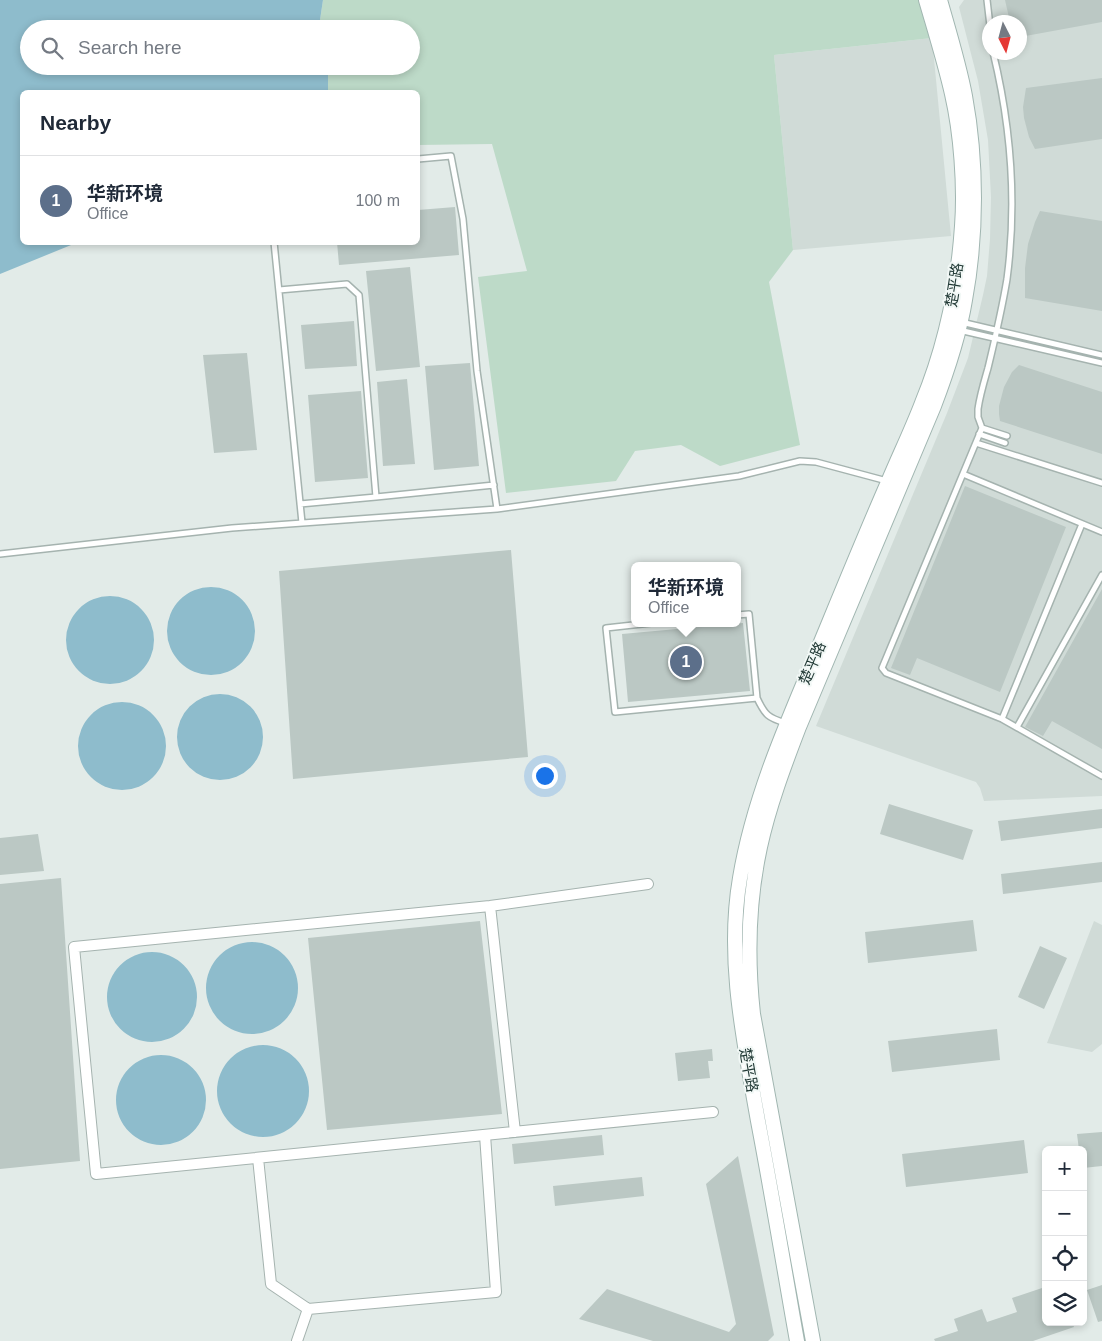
<!DOCTYPE html>
<meta charset="utf-8">
<style>
body{margin:0;font-family:Arial,"Noto Sans SC",sans-serif;background:#f2f2f3;color:#1f2937}
.controls{position:absolute;right:15px;bottom:15px;display:grid;overflow:hidden;border-radius:8px;box-shadow:0 2px 8px #0003}
.controls button{width:45px;height:45px;display:grid;place-items:center;padding:0;border:0;border-bottom:1px solid #e0e1e3;background:#fff;color:#1f2937;font:25px sans-serif}
.compass{position:absolute;left:982px;top:15px;width:45px;height:45px;border-radius:50%;background:#fff;box-shadow:0 2px 8px #0003;rotate:174deg}
.you{position:absolute;left:544px;top:775px;width:18px;height:18px;margin:-12px;border:4px solid #fff;border-radius:50%;background:#1a73e8;box-shadow:0 0 0 8px #1a73e833}
.badge{display:grid;place-items:center;width:32px;height:32px;border-radius:50%;background:#111827;color:#fff;font-size:16px;font-weight:700}
.pin{position:absolute;translate:-50% -50%;border:2px solid #fff;box-shadow:0 1px 5px #0006}
.popup{position:absolute;left:631px;top:562px;width:110px;height:65px;box-sizing:border-box;display:grid;place-content:center;border-radius:8px;background:#fff;filter:drop-shadow(0 1px 4px #0005);font-size:16px;white-space:nowrap;color:#747a83}
.popup b{font-size:19px;color:#1f2937}
.popup::after{content:'';position:absolute;left:50%;top:100%;margin-left:-10px;border:10px solid transparent;border-top-color:#fff}
.list{margin:0;padding:0;list-style:none}
h2{display:flex;justify-content:space-between;align-items:center;height:65px;margin:0;padding:0 20px;font-size:21px}
h2 small{font-size:16px;font-weight:400;color:#747a83}
.list li{display:grid;grid-template-columns:32px 1fr auto;gap:15px;align-items:center;box-sizing:border-box;height:90px;padding:0 20px;border-top:1px solid #e0e1e3}
.list b{display:block;font-size:19px;white-space:nowrap}
.list p{margin:0;font-size:16px;white-space:nowrap;color:#747a83}
.list em{font-size:16px;font-style:normal;color:#747a83}
.icon{flex:none;width:28px;height:28px;fill:none;stroke:currentColor;stroke-width:2;stroke-linecap:round;stroke-linejoin:round}
.map{position:relative;flex:none;width:1102px;height:1341px;overflow:hidden}
.search{position:absolute;background:#fff;box-shadow:0 2px 8px #0003;left:20px;top:20px;width:400px;height:55px;display:flex;align-items:center;gap:12px;box-sizing:border-box;padding:0 18px;border-radius:28px;color:#747a83;font-size:19px}
.panel{position:absolute;background:#fff;box-shadow:0 2px 8px #0003;left:20px;top:90px;width:400px;height:155px;border-radius:8px}
.map>svg:first-child{display:block}
.built{fill:#d0dbd7;fill-rule:evenodd}
.green{fill:#bddac8}
.water{fill:#8ebccc}
.building{fill:#bbc8c4}
.lines{fill:none;stroke-linecap:round;stroke-linejoin:round}
.service-casing{stroke:#a5b3af;stroke-width:8}
.minor-casing{stroke:#a5b3af;stroke-width:12}
.secondary-casing{stroke:#a1b6b1;stroke-width:16}
.service{stroke:#fff;stroke-width:5}
.minor{stroke:#fff;stroke-width:10}
.secondary{stroke:#fff;stroke-width:14}
.labels{text-anchor:middle;dominant-baseline:central;stroke-width:4;stroke-linejoin:round;paint-order:stroke}
.street-label{font-size:15px;fill:#233b37;stroke:#f2f8f6}
</style>
<div class="map">
<svg width="1102" height="1341" viewBox="0 0 1102 1341">
<rect width="100%" height="100%" fill="#e2ebe8"/>
<path class="built" d="M964,0h138v796l-118,5 -4,-13 -4,-6 -6,-2 -154,-54 131,-313 21,-55 15,-63 4,-19 3,-37 1,-42 -3,-57 -10,-59 -19,-74zM990,22h30v30h-30z
M932,38l19,198 -158,14 -19,-195z
M1094,921l8,4v119l-10,8 -45,-9z"/>
<path class="green" d="M323,0h596l13,38 -158,17 19,195 -24,32 31,163 -80,21 -39,-21 -46,6 -19,30 -110,12 -28,-216 49,-6 -35,-127 -74,1v-53h-90v-26h83v-37h-86l-5,-9z"/>
<path class="water" d="M0,0h323l-3,20 5,9h-296v37h299v26h-306v150l54,1 -76,31z
M167 631a44 44 0 1 1 88 0a44 44 0 1 1-88 0Z
M66 640a44 44 0 1 1 88 0a44 44 0 1 1-88 0Z
M177 737a43 43 0 1 1 86 0a43 43 0 1 1-86 0Z
M78 746a44 44 0 1 1 88 0a44 44 0 1 1-88 0Z
M206 988a46 46 0 1 1 92 0a46 46 0 1 1-92 0Z
M107 997a45 45 0 1 1 90 0a45 45 0 1 1-90 0Z
M217 1091a46 46 0 1 1 92 0a46 46 0 1 1-92 0Z
M116 1100a45 45 0 1 1 90 0a45 45 0 1 1-90 0Z"/>
<path class="building" d="M1005,0h97v22l-82,15v-15h-10z
M1102,78v61l-67,10 -6,-12 -5,-19 -1,-11 3,-19z
M455,207l4,48 -120,10 -2,-23h81v-32z
M1040,211l62,10v90l-77,-13v-30l3,-24 7,-22z
M410,267l10,100 -44,4 -10,-100z
M354,321l3,45 -52,3 -4,-44z
M247,353l10,97 -43,3 -11,-98z
M470,363l9,103 -45,4 -9,-104z
M1019,365l83,27v62l-102,-33 -1,-7v-8l5,-19 8,-15z
M407,379l8,85 -32,2 -6,-84z
M361,391l7,87 -53,4 -7,-87z
M965,486l101,41 -66,165 -83,-34 -7,17 -19,-7z
M511,550l17,207 -235,22 -14,-208z
M1102,589v160l-50,-28 -9,15 -18,-9z
M743,623l7,68 -122,11 -6,-68z
M889,804l84,26 -10,30 -83,-26z
M1102,809v19l-101,13 -3,-20z
M38,834l6,37 -44,4v-37z
M1102,862v20l-99,12 -2,-20z
M61,878l19,283 -80,8v-285z
M973,920l4,31 -109,12 -3,-31z
M480,921l22,193 -175,16 -19,-192z
M1040,946l27,12 -23,51 -26,-12z
M997,1029l3,31 -108,12 -4,-31z
M712,1049l1,12h-5l2,17 -32,3 -3,-28z
M1102,1132v34l-19,2v-18h-4l-2,-16z
M602,1135l2,20 -90,9 -2,-20z
M1024,1140l4,33 -122,14 -4,-33z
M738,1156l36,179 -6,6h-115l-74,-22 28,-30 122,43 7,-8 -30,-140z
M642,1177l2,19 -89,10 -2,-20z
M1102,1285v36l-4,1 -11,-32z
M1042,1288l4,12v22h26l2,5 -41,14h-98l-1,-2 24,-8 -4,-12 28,-10 5,13 30,-10 -5,-14z"/>
<g class="lines">
<defs>
<path id="service" d="M987,0l3,26
M993,52c18,74 24,151 14,227 -5,30 -12,60 -19,89 -4,14 -8,27 -10,41v8l4,11 -100,240 4,5 116,46 100,57
M418,159l33,-3 12,63 14,152 20,138
M274,242l28,281
M279,290l68,-6 12,11 17,202
M961,322l141,33
M959,330l143,33
M982,428l25,8
M979,434l26,9
M976,443l126,40
M963,474l139,58
M300,504l76,-7 118,-12
M0,554l232,-26 265,-19 242,-33 61,-15 16,1 71,19
M651,623l-45,5 9,84 142,-14 -8,-84 -12,1
M757,698c8,17 11,20 29,25
M1002,719l80,-195
M1017,727l85,-152"/>
<path id="minor" d="M648,884l-158,22 -416,41 22,227 617,-62
M490,906l25,226
M258,1158l13,126 37,25 188,-17 -11,-157
M297,1341l11,-32"/>
<path id="secondary" d="M797,1341c-13,-73 -25,-147 -39,-220 -14,-80 -32,-162 -18,-243 13,-78 45,-151 76,-224 24,-58 48,-117 73,-174 11,-26 23,-51 33,-77 23,-56 36,-117 40,-177 3,-40 -1,-93 -10,-132 -7,-31 -17,-63 -26,-94
M813,1341l-60,-327c-6,-56 -5,-112 7,-167 9,-41 24,-81 39,-120l135,-321c13,-34 25,-69 31,-106 12,-65 12,-139 0,-204 -6,-32 -16,-64 -25,-96"/>
</defs>
<use href="#service" class="service-casing"/>
<use href="#minor" class="minor-casing"/>
<use href="#secondary" class="secondary-casing"/>
<use href="#service" class="service"/>
<use href="#minor" class="minor"/>
<use href="#secondary" class="secondary"/>
</g>
<g class="labels">
<g class="street-label">
<text transform="translate(954 285) rotate(-81)">楚平路</text>
<text transform="translate(812 663) rotate(-67)">楚平路</text>
<text transform="translate(749 1070) rotate(80)">楚平路</text>
</g>
</g>
</svg>
<div class="controls">
<button>+</button>
<button>−</button>
<button><svg class="icon" aria-label="locate" viewBox="0 0 24 24"><circle cx="12" cy="12" r="6"/><path d="M12 2v4M12 18v4M2 12h4M18 12h4"/></svg></button>
<button><svg class="icon" aria-label="layers" viewBox="0 0 24 24"><path d="M12 4l9 5-9 5-9-5zM3 14l9 5 9-5"/></svg></button>
</div>
<svg class="compass" viewBox="-18 -18 36 36"><path d="M0-13l5 13h-10z" fill="#e53935"/><path d="M0 13l5-13h-10z" fill="#747a83"/></svg>
<div class="you"></div>
<div class="pin badge" style="left:686px;top:662px;background:#5c6f8a">1</div>
<div class="popup"><b>华新环境</b>Office</div>
<div class="search"><svg class="icon" aria-label="search" viewBox="0 0 24 24"><circle cx="10" cy="10" r="6"/><path d="M15 15l6 6"/></svg>Search here</div>
<section class="panel">
<h2>Nearby<small></small></h2>
<ul class="list">
<li><span class="badge" style="background:#5c6f8a">1</span><div><b>华新环境</b><p>Office</p></div><em>100 m</em></li>
</ul>
</section>
</div>
